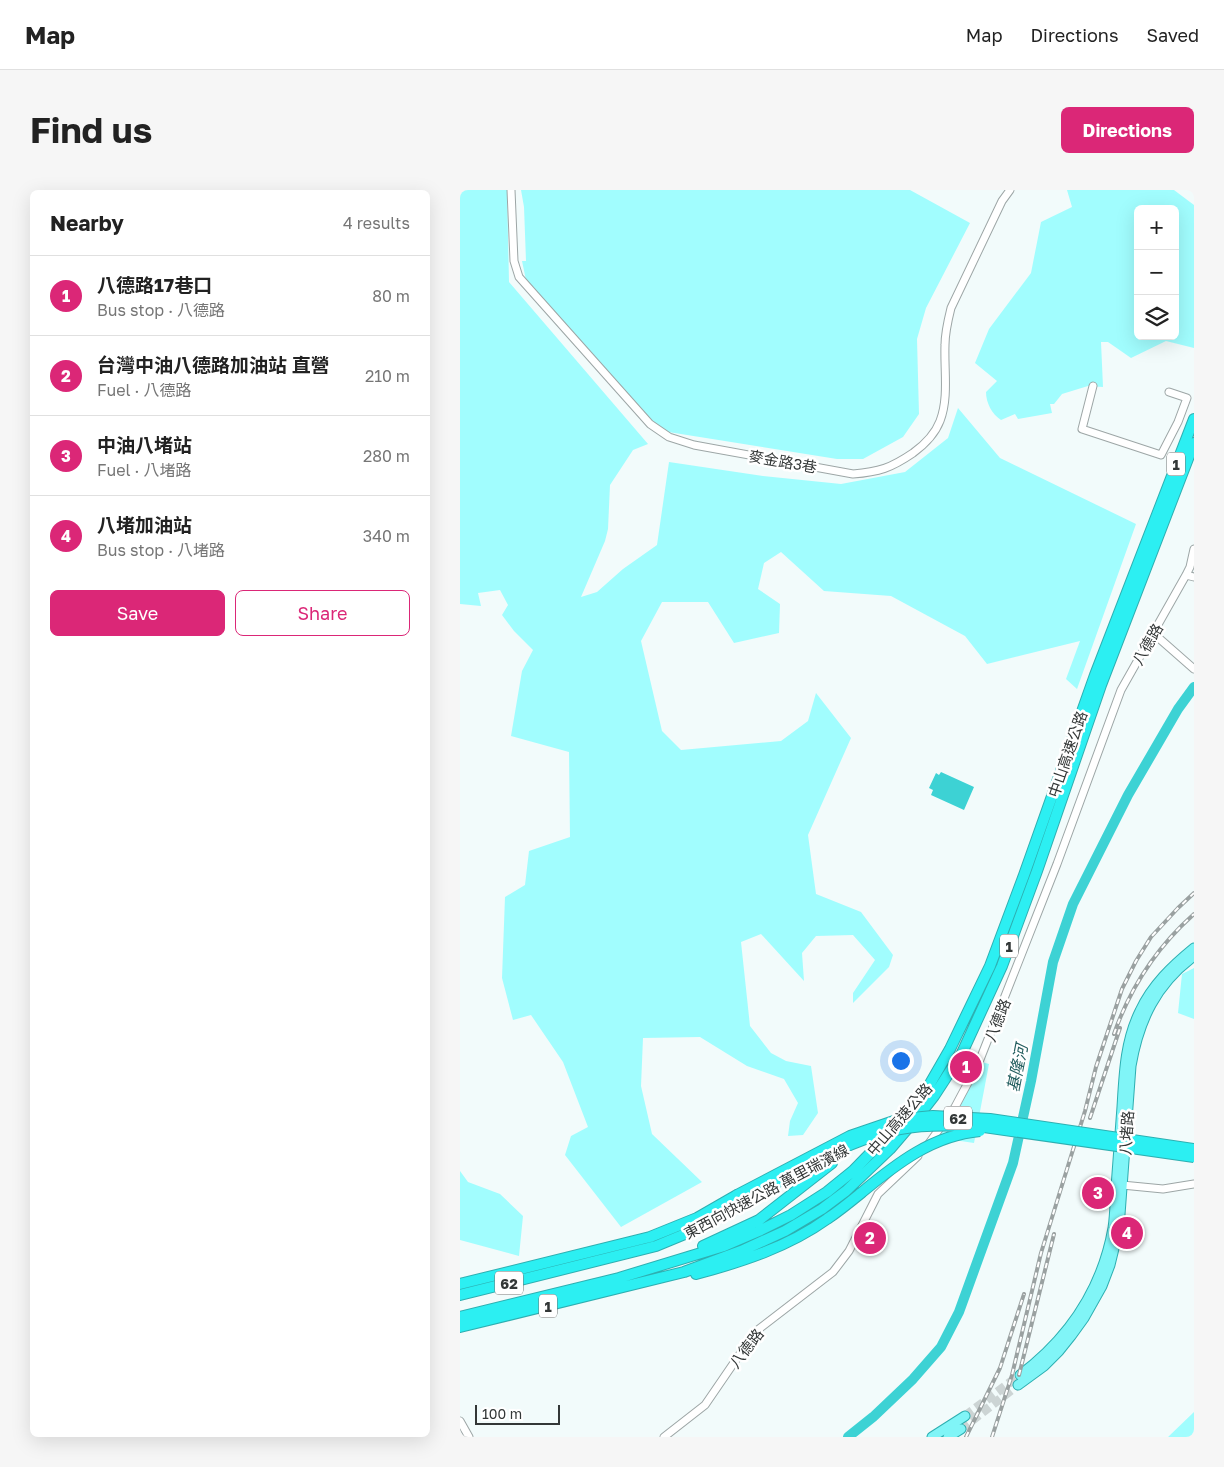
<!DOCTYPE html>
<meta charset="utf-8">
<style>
body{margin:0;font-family:"Golos Text","Noto Sans TC",sans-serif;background:#f6f6f6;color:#222}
.controls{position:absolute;right:15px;top:15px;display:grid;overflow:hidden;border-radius:8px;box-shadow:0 5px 20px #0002}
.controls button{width:45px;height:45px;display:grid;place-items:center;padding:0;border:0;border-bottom:1px solid #e0e0e0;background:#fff;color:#222;font:25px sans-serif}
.scale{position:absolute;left:15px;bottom:12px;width:85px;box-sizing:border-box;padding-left:5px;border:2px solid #333737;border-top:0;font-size:14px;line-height:18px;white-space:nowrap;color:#333737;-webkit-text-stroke:4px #fff;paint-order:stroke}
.you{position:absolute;left:440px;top:870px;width:18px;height:18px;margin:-12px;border:4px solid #fff;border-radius:50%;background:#1a73e8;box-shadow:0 0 0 8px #1a73e833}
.badge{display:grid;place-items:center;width:32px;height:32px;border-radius:50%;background:#db2777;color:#fff;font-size:16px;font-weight:700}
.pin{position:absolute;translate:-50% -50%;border:2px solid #fff;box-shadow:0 1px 5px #0006}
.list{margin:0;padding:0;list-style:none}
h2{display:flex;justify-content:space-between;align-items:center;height:65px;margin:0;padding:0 20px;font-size:21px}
h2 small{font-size:16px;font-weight:400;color:#767676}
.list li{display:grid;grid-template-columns:32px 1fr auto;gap:15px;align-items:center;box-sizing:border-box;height:80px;padding:0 20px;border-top:1px solid #e0e0e0}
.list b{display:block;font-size:19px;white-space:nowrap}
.list p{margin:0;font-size:16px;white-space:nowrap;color:#767676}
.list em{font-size:16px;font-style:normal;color:#767676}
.actions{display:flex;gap:10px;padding:15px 20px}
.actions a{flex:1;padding:11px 0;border:1px solid #db2777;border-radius:8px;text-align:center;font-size:18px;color:#db2777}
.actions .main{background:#db2777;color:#fff}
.icon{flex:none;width:28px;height:28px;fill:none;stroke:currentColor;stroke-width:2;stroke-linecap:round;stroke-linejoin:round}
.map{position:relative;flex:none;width:734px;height:1247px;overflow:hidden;border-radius:8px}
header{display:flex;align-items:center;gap:30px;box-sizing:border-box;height:70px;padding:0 25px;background:#fff;border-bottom:1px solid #e0e0e0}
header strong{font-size:24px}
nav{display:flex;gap:28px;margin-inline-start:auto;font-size:18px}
.intro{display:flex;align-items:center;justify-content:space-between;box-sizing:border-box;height:120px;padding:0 30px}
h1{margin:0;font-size:35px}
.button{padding:12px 22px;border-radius:8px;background:#db2777;color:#fff;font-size:18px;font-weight:700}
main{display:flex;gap:30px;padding:0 30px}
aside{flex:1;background:#fff;border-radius:8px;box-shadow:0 5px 20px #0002}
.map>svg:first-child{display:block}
.green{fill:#a1fdfe;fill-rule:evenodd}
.water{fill:#3dd2d4}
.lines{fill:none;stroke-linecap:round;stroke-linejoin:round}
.river{stroke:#3dd2d4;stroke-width:10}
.major-tunnel{stroke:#ccd4d4;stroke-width:9;stroke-dasharray:9 4.5;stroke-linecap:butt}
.minor-casing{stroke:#9da6a6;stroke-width:9}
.major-casing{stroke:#2eafb1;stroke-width:11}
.highway-casing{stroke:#2eafb1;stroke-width:12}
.minor{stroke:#fff;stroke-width:7}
.major{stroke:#80f5f7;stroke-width:9}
.highway{stroke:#2ceff2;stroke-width:10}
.rail-casing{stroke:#9aa1a1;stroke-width:4}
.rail{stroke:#fff;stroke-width:2;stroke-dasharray:5.5;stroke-linecap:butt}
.highway-bridge-casing{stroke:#2eafb1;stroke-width:12;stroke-linecap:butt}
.highway-bridge{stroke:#2ceff2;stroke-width:10}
.labels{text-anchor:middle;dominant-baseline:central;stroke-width:5;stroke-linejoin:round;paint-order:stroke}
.shield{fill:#fff;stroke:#707373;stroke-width:1}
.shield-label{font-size:14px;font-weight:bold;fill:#333737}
.street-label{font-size:15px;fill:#333737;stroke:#fff}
.water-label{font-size:16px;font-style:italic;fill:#235e5f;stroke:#fff}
</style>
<header>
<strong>Map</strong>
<nav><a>Map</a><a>Directions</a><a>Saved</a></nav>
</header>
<div class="intro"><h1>Find us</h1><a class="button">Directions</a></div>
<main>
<aside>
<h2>Nearby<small>4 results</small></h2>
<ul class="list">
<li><span class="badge">1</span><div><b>八德路17巷口</b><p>Bus stop · 八德路</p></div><em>80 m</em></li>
<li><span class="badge">2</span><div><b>台灣中油八德路加油站 直營</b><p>Fuel · 八德路</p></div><em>210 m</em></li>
<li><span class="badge">3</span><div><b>中油八堵站</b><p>Fuel · 八堵路</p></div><em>280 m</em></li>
<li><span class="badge">4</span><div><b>八堵加油站</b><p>Bus stop · 八堵路</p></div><em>340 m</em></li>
</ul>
<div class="actions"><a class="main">Save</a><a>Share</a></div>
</aside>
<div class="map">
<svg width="734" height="1247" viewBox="0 0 734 1247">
<rect width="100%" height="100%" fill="#f2fbfb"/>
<path class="green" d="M0,0h47l2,92 139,162 -15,6 -23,35 -2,44 -3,12 -24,56 16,-5 26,-23 34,-24 12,-83 94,14 78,8 64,-12 43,-34 10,-30 42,50 136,66 -59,165 -11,-10 14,-38 -93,23 -22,-28 -74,-40 -67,-5 -43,-39 -17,11 -6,26 22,15 -1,29 -45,10 -26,-41h-46l-21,39 21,90 19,19 100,-9 27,-20 8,-28 35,45 -43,97 8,59 45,18 32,43 -4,12 -36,36v-10l22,-33 -22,-25 -37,1 -14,17 2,28 -43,-47 -20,8 9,84 21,27 15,8 25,5 7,47 -15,22 -15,1 2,-15 8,-18 -14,-24 -37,-13 -47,-29 -57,1 -2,48 11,48 50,48 -81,45 -56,-72 6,-19 17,-9 -25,-65 -32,-47 -18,5 -11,-42 3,-81 20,-12 4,-34 41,-14 -1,-85 -58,-16 11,-65 11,-21 -19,-19 -12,-16 6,-10 -8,-15 -22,3 3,13 -21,-2z
M61,0h389l60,33 -44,85 -9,31 2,75 -16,23 -40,22h-26l-175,-28 -135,-146 -5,-24h4l-2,-54z
M607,0h107l20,15v143l-28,-7 -35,17 -23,-16h-7l2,45 -15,-1 -26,8 -8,10h-4l2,9 -34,6 -3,-5 -14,6c-9,-6 -15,-17 -15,-28l11,-11 -22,-18 14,-34 42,-56 10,-51 31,-15zM678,19h37v127h-37z
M734,778v51l-16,-6 4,-39z
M522,872l7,2 -15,79 -20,-3 -18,-6z
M0,981l8,11 32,12 23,22 -4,40 -59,-16z
M734,1222v25h-26z"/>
<path class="water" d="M481,582l33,15 -10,23 -33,-15 2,-5 -4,-2 7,-15 3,2z"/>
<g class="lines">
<path class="river" d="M388,1247l25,-20 40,-38 28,-32 18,-35 54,-149 18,-82 22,-119 20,-58 55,-109 50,-86 16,-22"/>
<path class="major-tunnel" d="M505,1226l55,-41
M501,1239l57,-44"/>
<defs>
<path id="minor" d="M51,0l3,71 5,16 131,147 19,13 25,8 159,29c26,-2 38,-6 60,-21 11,-8 22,-19 27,-32 9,-23 4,-51 5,-76 0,-13 3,-25 6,-37l51,-107 8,-11
M633,196l-11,43 79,26 17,-33 9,-24 -18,-6
M726,385l8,2
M693,443l41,36
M467,956l28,-39 24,-45 78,-198 64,-174 65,-115 4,-8 4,-18
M662,995l41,4 31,-5
M0,1231l9,16
M204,1247l41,-32 50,-73 78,-60 16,-21 29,-57 40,-38"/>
<path id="major" d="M560,1185c49,-37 82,-86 93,-147 2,-13 2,-28 3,-41 2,-27 4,-53 6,-80 2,-33 3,-66 18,-96 12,-26 32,-45 54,-63
M558,1195l26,-19 15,-15 12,-15 13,-18 18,-32 8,-21 9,-37 12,-162c8,-46 25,-82 63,-110
M472,1247l33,-21
M488,1247l13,-8"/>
<path id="highway" d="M243,1056l56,-26 73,-57
M236,1084c45,-12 92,-27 131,-55 12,-8 23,-17 34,-26
M0,1094l190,-47 47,-19 40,-23
M0,1105l196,-49 29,-12 56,-31
M0,1127l159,-39 105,-32 35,-15 32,-16 36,-23 26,-21 35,-36 39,-46 23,-40 40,-83 34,-91 71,-200 99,-256
M0,1137l224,-55 57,-21 44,-20 37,-22 24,-18 44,-42 30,-35 14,-18 28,-43 40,-87 35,-95 64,-186 93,-242"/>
</defs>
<use href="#minor" class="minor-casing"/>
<use href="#major" class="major-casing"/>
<use href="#highway" class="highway-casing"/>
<use href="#minor" class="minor"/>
<use href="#major" class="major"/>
<use href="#highway" class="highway"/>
<defs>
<path id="rail" d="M654,844c16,-46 43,-87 80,-120
M630,928l30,-90
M559,1185l35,-141
M506,1247l34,-69 24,-74
M532,1247l20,-62 29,-122 44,-142 11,-44 26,-78 14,-28 15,-24 27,-29 16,-15"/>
</defs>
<use href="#rail" class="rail-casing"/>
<use href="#rail" class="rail"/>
<defs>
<path id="highway-bridge" d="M401,1003c35,-29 72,-58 119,-62
M277,1005l113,-59 44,-15 18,-3 21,-2 57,3 204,30
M281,1013c49,-27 103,-63 159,-74 27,-5 56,-4 84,-2l210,30"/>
</defs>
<use href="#highway-bridge" class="highway-bridge-casing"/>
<use href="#highway-bridge" class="highway-bridge"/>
</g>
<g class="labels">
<g class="shield">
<rect x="707" y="262.5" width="18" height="23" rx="4"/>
<rect x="540" y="744.5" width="18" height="23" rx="4"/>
<rect x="484" y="916.5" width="28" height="23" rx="4"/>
<rect x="35" y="1081.5" width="28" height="23" rx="4"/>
<rect x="79" y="1104.5" width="18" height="23" rx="4"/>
</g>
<g class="shield-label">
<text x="716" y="274">1</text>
<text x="549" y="756">1</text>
<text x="498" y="928">62</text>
<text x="49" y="1093">62</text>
<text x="88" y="1116">1</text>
</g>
<g class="street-label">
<text transform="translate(323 271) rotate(10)">麥金路3巷</text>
<text transform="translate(687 454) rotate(-60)">八德路</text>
<text transform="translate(607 564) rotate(-71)">中山高速公路</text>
<text transform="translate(537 830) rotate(-68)">八德路</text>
<text transform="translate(439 929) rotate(-49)">中山高速公路</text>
<text transform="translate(666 943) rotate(-86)">八堵路</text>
<text transform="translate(306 1001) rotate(-28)">東西向快速公路 萬里瑞濱線</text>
<text transform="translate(286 1158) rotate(-52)">八德路</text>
</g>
<g class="water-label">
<text transform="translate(557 878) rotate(-79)">基隆河</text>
</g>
</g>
</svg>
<div class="controls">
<button>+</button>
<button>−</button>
<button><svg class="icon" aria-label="layers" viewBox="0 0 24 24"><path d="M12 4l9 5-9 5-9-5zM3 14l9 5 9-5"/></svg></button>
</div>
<div class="scale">100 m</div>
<div class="you"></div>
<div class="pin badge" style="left:506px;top:877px">1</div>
<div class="pin badge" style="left:410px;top:1048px">2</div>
<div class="pin badge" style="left:638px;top:1003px">3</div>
<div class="pin badge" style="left:667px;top:1043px">4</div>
</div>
</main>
